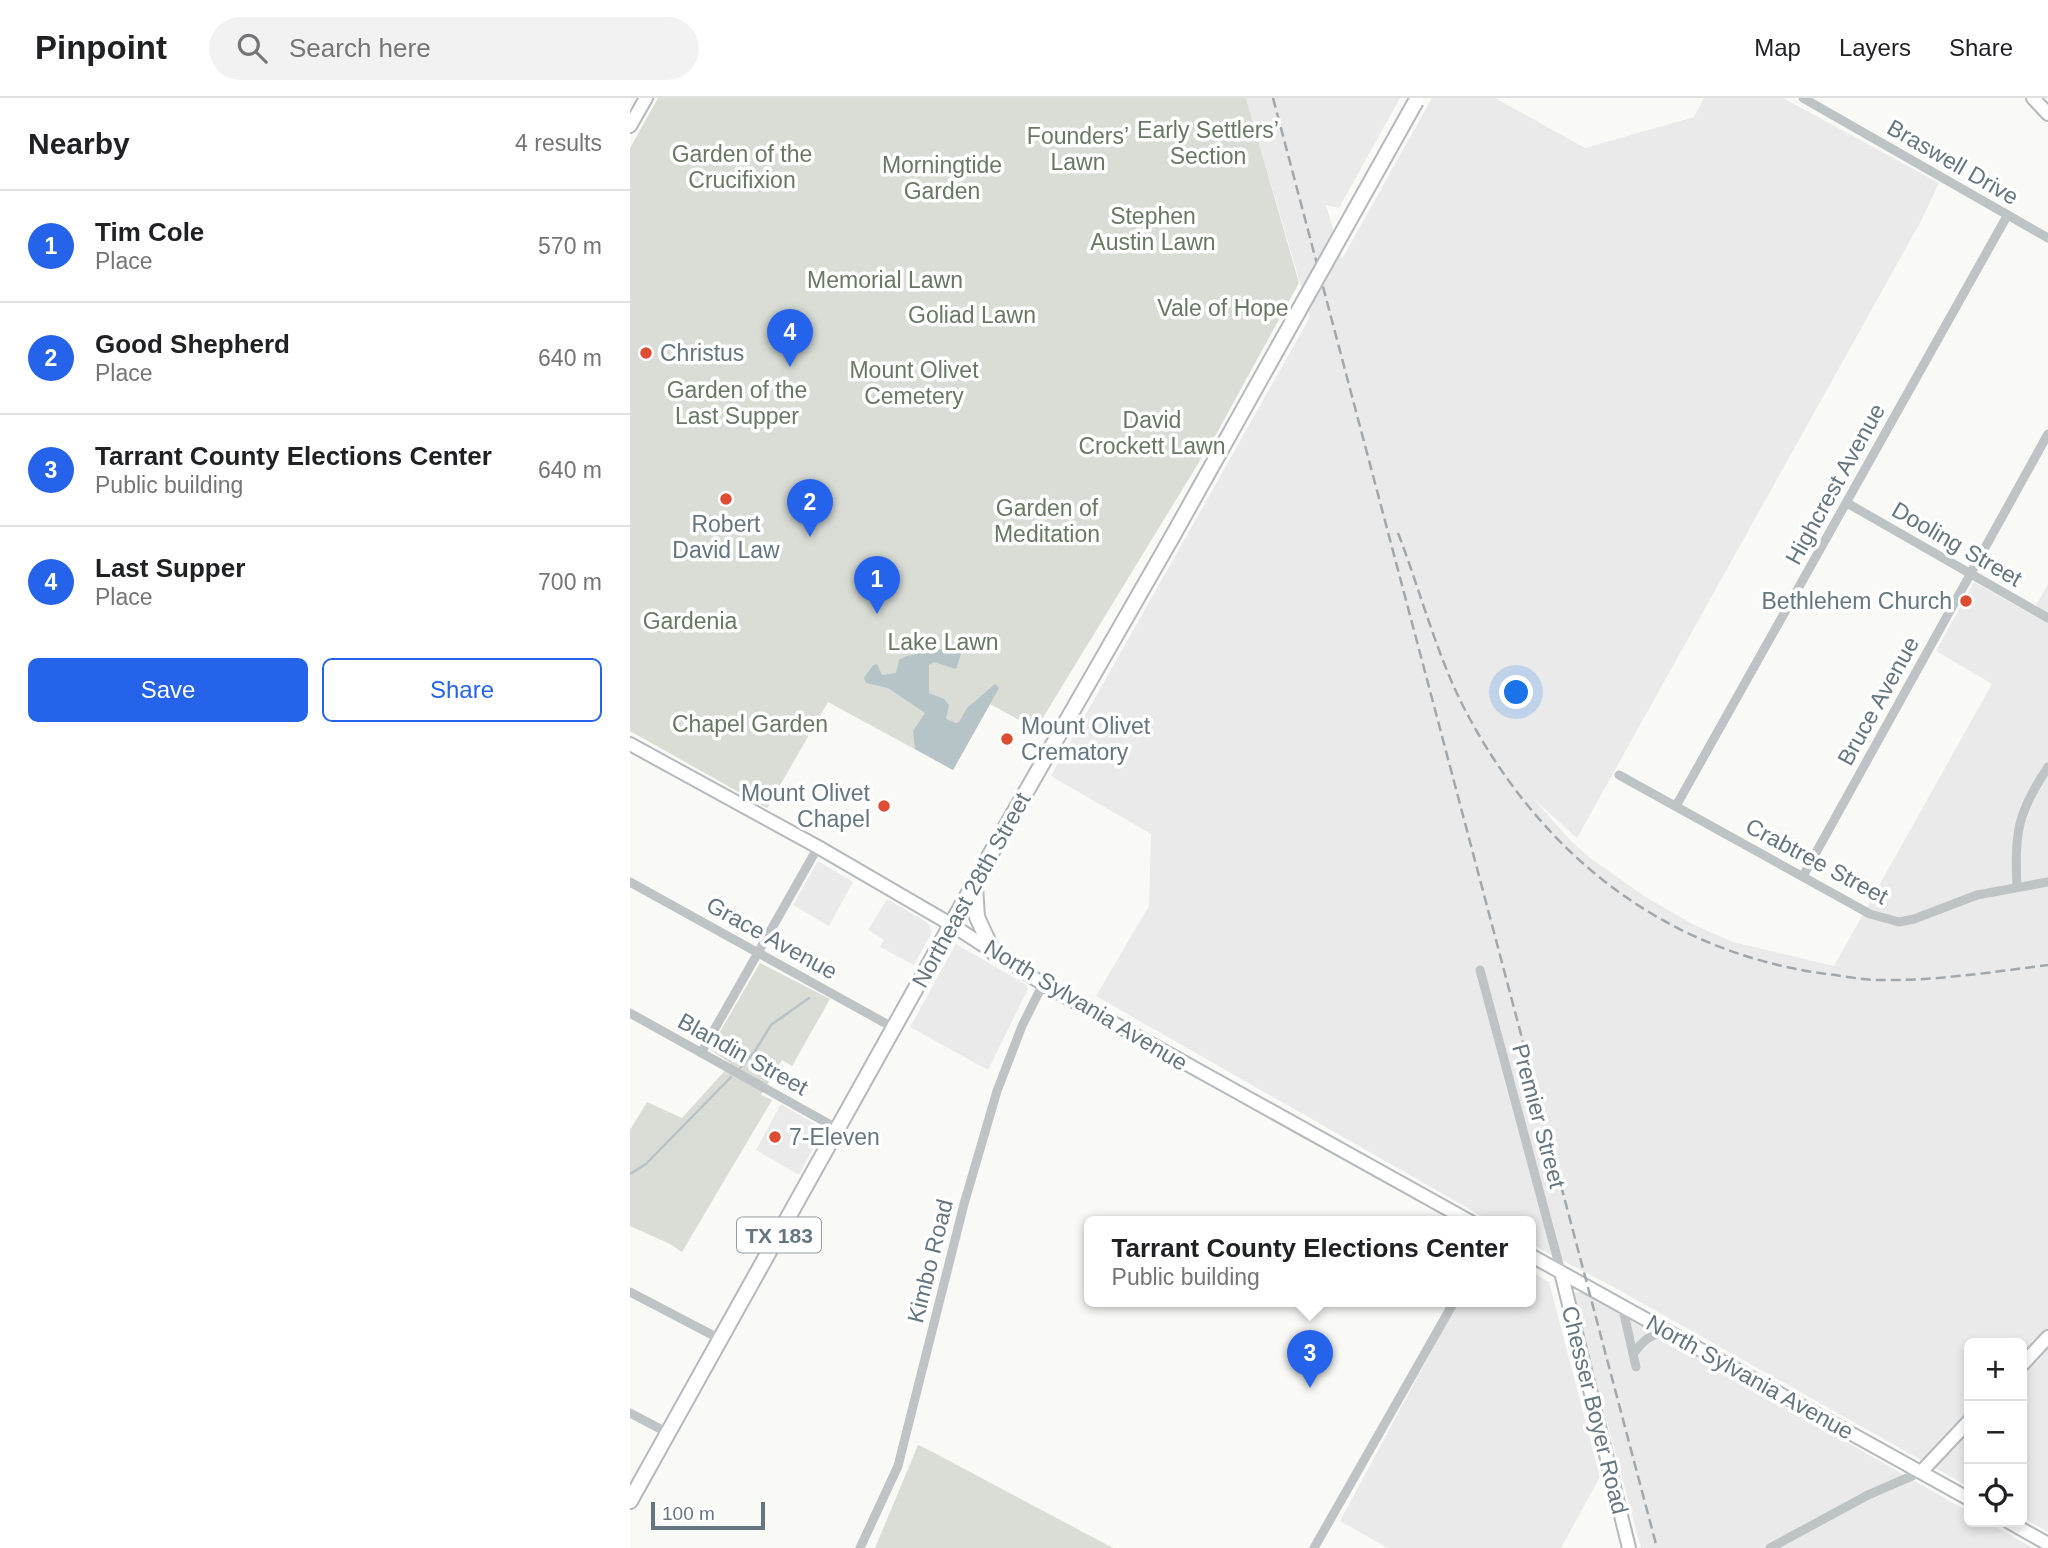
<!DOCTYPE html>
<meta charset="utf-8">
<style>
body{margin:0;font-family:Arial,sans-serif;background:#f2f2f2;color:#202124}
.controls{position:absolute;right:21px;bottom:21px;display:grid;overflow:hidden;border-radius:10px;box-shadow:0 4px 10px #0003}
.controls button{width:63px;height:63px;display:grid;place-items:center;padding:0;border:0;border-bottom:2px solid #e0e0e0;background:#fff;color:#202124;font:35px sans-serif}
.scale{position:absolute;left:21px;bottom:18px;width:114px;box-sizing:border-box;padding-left:7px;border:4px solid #657680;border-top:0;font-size:19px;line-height:24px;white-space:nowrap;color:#657680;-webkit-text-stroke:5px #fff;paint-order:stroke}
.you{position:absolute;left:887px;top:595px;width:24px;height:24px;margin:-18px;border:5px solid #fff;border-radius:50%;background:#1a73e8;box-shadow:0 0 0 10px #1a73e833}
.badge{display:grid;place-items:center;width:46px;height:46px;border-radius:50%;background:#2563eb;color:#fff;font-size:23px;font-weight:700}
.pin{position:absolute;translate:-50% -58px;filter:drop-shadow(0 2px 4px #0008)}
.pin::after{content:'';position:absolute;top:37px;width:24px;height:21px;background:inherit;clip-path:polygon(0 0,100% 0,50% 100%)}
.popup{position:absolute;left:454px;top:1118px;width:452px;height:91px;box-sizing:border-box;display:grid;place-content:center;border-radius:10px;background:#fff;filter:drop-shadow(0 2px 5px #0005);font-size:23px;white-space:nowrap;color:#757577}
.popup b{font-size:26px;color:#202124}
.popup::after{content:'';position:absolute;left:50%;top:100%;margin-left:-14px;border:14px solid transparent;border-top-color:#fff}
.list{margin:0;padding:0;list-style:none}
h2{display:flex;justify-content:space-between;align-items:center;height:91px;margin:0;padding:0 28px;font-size:30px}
h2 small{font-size:23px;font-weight:400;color:#757577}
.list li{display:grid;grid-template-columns:46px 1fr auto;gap:21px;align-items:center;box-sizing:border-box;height:112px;padding:0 28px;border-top:2px solid #e0e0e0}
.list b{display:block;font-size:26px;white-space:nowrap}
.list p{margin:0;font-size:23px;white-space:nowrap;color:#757577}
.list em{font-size:23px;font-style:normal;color:#757577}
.actions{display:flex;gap:14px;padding:21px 28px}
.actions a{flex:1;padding:16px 0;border:2px solid #2563eb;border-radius:10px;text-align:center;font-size:24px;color:#2563eb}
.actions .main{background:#2563eb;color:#fff}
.icon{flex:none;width:38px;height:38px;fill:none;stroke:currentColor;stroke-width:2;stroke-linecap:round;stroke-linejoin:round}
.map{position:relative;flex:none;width:1418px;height:1450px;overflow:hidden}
header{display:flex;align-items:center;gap:42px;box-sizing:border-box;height:98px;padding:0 35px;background:#fff;border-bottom:2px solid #e0e0e0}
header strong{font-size:33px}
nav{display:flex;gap:38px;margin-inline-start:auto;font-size:24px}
.search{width:490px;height:63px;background:#f2f2f2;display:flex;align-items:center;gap:18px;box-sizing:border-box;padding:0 24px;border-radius:38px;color:#757577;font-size:26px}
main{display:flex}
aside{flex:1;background:#fff}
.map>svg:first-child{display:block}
.built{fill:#eaeaea}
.green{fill:#d9ddd6}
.water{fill:#b7c4c7}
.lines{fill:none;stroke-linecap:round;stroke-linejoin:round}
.stream{stroke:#b7c4c7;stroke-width:2.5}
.secondary-casing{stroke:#b3b9bd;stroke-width:16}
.primary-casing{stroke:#b4b9bd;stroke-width:18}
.street{stroke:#bec3c6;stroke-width:9}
.secondary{stroke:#fff;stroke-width:12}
.primary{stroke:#fff;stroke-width:14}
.rail{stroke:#a0a8ad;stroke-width:2.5;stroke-dasharray:10 5;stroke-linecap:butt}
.primary-bridge-casing{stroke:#b4b9bd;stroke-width:18;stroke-linecap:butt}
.primary-bridge{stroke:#fff;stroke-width:14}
.poi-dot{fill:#dd4d32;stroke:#fff;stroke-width:2.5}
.labels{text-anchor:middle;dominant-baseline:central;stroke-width:7;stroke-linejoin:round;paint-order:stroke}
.shield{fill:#fff;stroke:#939fa6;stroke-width:2}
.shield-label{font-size:21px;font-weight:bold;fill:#657680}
.park-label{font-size:23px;fill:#697864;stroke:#fff}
.street-label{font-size:23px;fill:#657680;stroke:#fff}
.poi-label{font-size:23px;fill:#657680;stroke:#fff;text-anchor:start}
</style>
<header>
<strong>Pinpoint</strong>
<div class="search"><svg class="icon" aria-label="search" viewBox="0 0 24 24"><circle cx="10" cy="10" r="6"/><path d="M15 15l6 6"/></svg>Search here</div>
<nav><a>Map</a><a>Layers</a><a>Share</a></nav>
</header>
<main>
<aside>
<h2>Nearby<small>4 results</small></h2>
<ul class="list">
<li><span class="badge">1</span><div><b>Tim Cole</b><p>Place</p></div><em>570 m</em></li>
<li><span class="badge">2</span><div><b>Good Shepherd</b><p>Place</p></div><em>640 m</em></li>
<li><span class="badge">3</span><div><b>Tarrant County Elections Center</b><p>Public building</p></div><em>640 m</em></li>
<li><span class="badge">4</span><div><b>Last Supper</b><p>Place</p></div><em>700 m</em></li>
</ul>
<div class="actions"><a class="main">Save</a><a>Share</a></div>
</aside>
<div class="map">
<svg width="1418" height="1450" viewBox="0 0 1418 1450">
<rect width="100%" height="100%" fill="#f9f9f6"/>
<path class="built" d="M616,0h154l-61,110 -13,-3 16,54 90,-161h63l90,50 109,-31 10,-19h79l156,85 -18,38 -344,617 -43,-39 36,41 19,17 55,39 52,30 37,16 101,24 158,-282 -56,-33 38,-69 57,32 17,-30v948l-26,-15v-174h-53v144l-359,-202 -79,-41 -1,-22h-38l-396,-226 53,-90 2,-72 -100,-58 259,-459z
M188,763l35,21 -24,44 -36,-21z
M257,801l41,24 4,9 -18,33 -34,-18 4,-7 -16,-10z
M326,846l69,40 3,5 -40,81 -78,-43z
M151,1006l39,23 2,4 -23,44 -43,-25z
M901,1174l18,10 51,195 -39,71h-173l-48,-27 118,-219h72z
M945,1194h6l34,18 354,202v10h18l46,26h-392l-67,-249z"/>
<path class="green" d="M28,0h588l53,185 -81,148 -182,298 -46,-25 -37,66 -125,-68 -61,106 -137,-77v-583z
M130,865l70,36 -38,67 -10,-6 -21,35 11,5 -90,152 -12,-8 -40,-18v-96l17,-28 35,16 49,-54 -21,-15z
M288,1347l7,3 188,100h-238z"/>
<path class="water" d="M330,548l1,8 -5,15 -22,-7 -5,3v28l15,6 5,6 -3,14 10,4 3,-1 8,-14 28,-24 4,4 -46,82 -38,-21 -2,-18 12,-18 -37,-25 -22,-5 -2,-5 9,-13 4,-1 5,11 14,-2 3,-13 7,-4z"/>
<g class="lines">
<path class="stream" d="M110,970l15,-17 16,-26 38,-27
M0,1076l16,-10 85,-87"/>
<defs>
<path id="secondary" d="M1403,0l15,16
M0,28l16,-28
M0,646l188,103 134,78 91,59 428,238
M900,1157l439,244
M931,1174l68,276
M1392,1267l26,-28
M1291,1374l48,-51
M1379,1424l39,22"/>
<path id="primary" d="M345,789l2,30 16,35
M0,1403l369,-662 172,-300"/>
</defs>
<use href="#secondary" class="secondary-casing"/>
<use href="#primary" class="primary-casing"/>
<path class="street" d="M1173,0l245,140
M1217,405l201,115
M989,677l251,139 29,8 15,-3 63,-24 71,-13
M1046,708l331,-590
M1173,778l245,-442
M0,784l264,146
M1387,788c-3,-54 1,-74 31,-119
M850,872l81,302
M0,915l208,116
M71,955l117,-206
M0,1194l90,47
M992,1207l14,62
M1003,1256c10,-13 18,-22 35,-21
M0,1315l38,20
M230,1450l38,-82 66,-262 33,-113 25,-65 21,-42
M684,1450l140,-246
M1140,1450l98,-53 53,-23"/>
<use href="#secondary" class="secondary"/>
<use href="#primary" class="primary"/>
<path class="rail" d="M643,0l384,1450
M768,435c24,62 40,129 73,188 76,138 197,232 356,253 17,2 35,6 53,6 56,1 112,-8 168,-15"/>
<defs>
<path id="primary-bridge" d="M541,441l245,-438"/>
</defs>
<use href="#primary-bridge" class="primary-bridge-casing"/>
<use href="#primary-bridge" class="primary-bridge"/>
</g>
<g class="poi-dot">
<circle cx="16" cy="255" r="7"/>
<circle cx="96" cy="401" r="7"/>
<circle cx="1336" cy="503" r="7"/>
<circle cx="377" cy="641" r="7"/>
<circle cx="254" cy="708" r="7"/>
<circle cx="145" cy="1039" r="7"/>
</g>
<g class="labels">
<rect class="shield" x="107" y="1119.5" width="84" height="35" rx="5"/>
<g class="shield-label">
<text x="149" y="1137">TX 183</text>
</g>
<g class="park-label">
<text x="578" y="32">Early Settlers’<tspan x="578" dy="26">Section</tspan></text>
<text x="448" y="38">Founders’<tspan x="448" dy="26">Lawn</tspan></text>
<text x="112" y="56">Garden of the<tspan x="112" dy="26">Crucifixion</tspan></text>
<text x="312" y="67">Morningtide<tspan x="312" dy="26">Garden</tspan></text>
<text x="523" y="118">Stephen<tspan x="523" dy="26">Austin Lawn</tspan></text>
<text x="255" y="182">Memorial Lawn</text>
<text x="593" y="210">Vale of Hope</text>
<text x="342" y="217">Goliad Lawn</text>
<text x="284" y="272">Mount Olivet<tspan x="284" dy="26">Cemetery</tspan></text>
<text x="107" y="292">Garden of the<tspan x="107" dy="26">Last Supper</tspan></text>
<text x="522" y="322">David<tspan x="522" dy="26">Crockett Lawn</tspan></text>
<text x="417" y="410">Garden of<tspan x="417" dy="26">Meditation</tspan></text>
<text x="60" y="523">Gardenia</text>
<text x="313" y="544">Lake Lawn</text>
<text x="120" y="626">Chapel Garden</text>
</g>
<g class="street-label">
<text transform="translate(1323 64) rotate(30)">Braswell Drive</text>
<text transform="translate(1205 386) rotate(-61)">Highcrest Avenue</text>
<text transform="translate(1327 446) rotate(30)">Dooling Street</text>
<text transform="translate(1248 603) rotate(-61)">Bruce Avenue</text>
<text transform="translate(1187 763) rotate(28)">Crabtree Street</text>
<text transform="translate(341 792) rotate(-61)">Northeast 28th Street</text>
<text transform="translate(142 840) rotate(29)">Grace Avenue</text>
<text transform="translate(456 907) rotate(31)">North Sylvania Avenue</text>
<text transform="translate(113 956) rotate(29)">Blandin Street</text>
<text transform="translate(909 1018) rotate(75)">Premier Street</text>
<text transform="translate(300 1163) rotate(-76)">Kimbo Road</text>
<text transform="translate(1120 1279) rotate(29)">North Sylvania Avenue</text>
<text transform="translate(965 1312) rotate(76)">Chesser Boyer Road</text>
</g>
<g class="poi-label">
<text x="30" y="255">Christus</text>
<text x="96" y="426" text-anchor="middle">Robert<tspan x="96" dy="26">David Law</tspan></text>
<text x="1322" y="503" text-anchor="end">Bethlehem Church</text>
<text x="391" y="628">Mount Olivet<tspan x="391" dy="26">Crematory</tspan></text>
<text x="240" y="695" text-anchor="end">Mount Olivet<tspan x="240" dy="26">Chapel</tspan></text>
<text x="159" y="1039">7-Eleven</text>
</g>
</g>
</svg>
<div class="controls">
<button>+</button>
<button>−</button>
<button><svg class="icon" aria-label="locate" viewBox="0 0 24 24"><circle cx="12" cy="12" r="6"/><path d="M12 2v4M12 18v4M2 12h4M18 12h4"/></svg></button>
</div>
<div class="scale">100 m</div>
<div class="you"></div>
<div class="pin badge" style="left:247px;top:516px">1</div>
<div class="pin badge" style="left:180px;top:439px">2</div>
<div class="pin badge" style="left:680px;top:1290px">3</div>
<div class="popup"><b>Tarrant County Elections Center</b>Public building</div>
<div class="pin badge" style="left:160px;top:269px">4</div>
</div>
</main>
